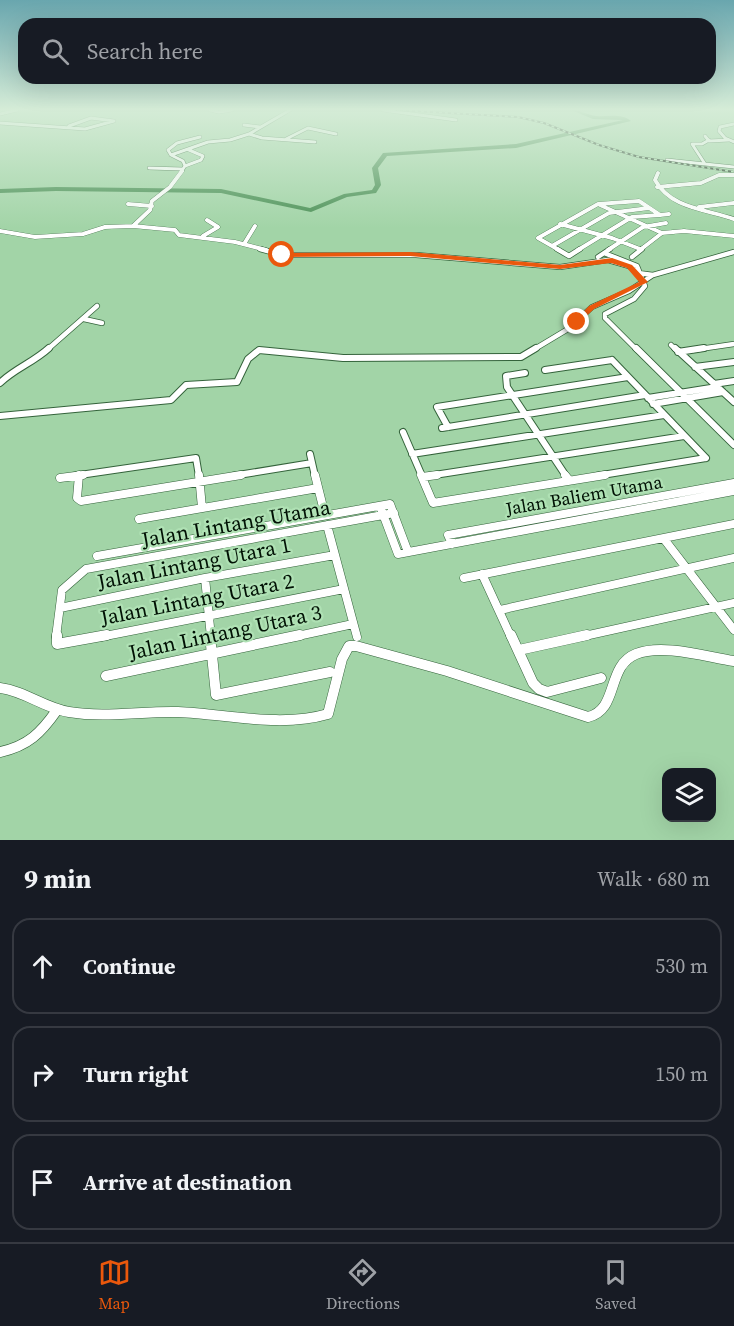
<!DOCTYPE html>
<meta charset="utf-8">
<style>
body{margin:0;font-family:"Source Serif 4",serif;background:#242831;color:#f1f3f6}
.controls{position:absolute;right:18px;bottom:18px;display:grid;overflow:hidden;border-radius:12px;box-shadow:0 6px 24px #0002}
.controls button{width:54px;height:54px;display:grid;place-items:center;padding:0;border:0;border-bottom:2px solid #363941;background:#171b24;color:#f1f3f6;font:30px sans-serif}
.stop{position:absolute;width:18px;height:18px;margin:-14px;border:4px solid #ea580c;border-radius:50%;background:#fff}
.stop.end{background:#ea580c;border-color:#fff;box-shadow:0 2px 6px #0008}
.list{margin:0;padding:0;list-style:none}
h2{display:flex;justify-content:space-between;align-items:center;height:78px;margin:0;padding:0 24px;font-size:26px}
h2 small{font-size:20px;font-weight:400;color:#9ea1a6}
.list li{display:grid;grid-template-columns:39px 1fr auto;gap:18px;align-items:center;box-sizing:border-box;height:96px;margin:0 12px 12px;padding:0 12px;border:2px solid #363941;border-radius:18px}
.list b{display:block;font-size:22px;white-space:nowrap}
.list em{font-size:20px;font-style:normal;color:#9ea1a6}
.icon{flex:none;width:33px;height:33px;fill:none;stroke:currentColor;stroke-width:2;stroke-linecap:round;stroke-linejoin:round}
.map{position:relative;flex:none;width:734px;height:840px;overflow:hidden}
.search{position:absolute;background:#171b24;box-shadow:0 6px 24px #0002;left:18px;right:18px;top:18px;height:66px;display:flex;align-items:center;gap:15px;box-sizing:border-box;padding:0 21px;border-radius:18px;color:#9ea1a6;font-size:22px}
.sheet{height:402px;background:#171b24}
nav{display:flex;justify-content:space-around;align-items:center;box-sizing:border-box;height:84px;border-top:2px solid #363941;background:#171b24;font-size:16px;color:#9ea1a6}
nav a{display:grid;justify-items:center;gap:3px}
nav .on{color:#ea580c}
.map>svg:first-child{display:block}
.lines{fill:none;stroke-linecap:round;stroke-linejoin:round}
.river{fill:#4b9056;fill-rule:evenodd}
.minor-far5-casing{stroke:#34633b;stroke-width:4}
.minor-far4-casing{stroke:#34633b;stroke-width:4.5}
.minor-far3-casing{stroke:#34633b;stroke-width:6}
.minor-far2-casing{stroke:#34633b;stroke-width:8}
.minor-far1-casing{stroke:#34633b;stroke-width:9}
.minor-casing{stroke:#34633b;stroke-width:11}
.minor-far5{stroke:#fff;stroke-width:3}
.minor-far4{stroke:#fff;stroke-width:4}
.minor-far3{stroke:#fff;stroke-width:4.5}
.minor-far2{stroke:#fff;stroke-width:6}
.minor-far1{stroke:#fff;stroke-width:8}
.minor{stroke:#fff;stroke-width:10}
.rail-casing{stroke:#1e3422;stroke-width:2}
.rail{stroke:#afe1b4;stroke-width:1.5;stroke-dasharray:3;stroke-linecap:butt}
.route{fill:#ea580c}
.labels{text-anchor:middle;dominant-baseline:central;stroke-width:4.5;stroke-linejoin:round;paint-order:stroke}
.street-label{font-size:18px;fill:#011104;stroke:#afe1b4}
.near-street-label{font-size:21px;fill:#011104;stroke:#afe1b4}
</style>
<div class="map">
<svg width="734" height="840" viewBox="0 0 734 840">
<rect width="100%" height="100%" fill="#a2d4a7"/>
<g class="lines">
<path class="river" d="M571,110c10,0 17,5 25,6 12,1 25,-3 35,5l-115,27 -129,8 -9,12 3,17 -5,8 -29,4 -36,15 -90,-19 -165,-2 -56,2v-4l56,-2 165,2 89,19 34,-14 28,-4 3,-5 -3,-17 11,-15 133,-9 107,-24 -30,-1z"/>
<defs>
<path id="minor-far5" d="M210,110l9,2 13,-2
M383,110l73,10
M419,110h10
M0,114l17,-4
M0,123l85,6 29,-8 -23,-3 -22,8
M734,124l-14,3 -1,4 6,7 9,4
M244,125l16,2
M249,134l13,4 53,4
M705,136l4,5 20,-1
M286,139l22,-11 28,6
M709,140l-7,4h-10l13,20 29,3
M171,155l-3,-5 9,-7 23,-6
M667,160l38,4
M185,166l16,-6 2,-4 -14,-6
M149,168l33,1
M181,172l4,-6 -2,-5 -12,-6 37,-13 22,-2 19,-6 41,-24"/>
<path id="minor-far4" d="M658,173l-3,7c16,29 51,29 79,39
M657,187l44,-4 18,-8h15
M128,204l24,2
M600,205l62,28
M699,207l35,-4
M660,215l9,-1
M560,224l52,14 28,11
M133,226l42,4 4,5 56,7 31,8
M0,231l35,6 48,-3 22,-7 28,-1 17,-16 2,-9 18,-14 12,-16
M203,236l15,-9 -11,-7
M244,244l11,-18
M552,246l57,-33 40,-5
M559,250l-21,-12 60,-34 41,-3 21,14
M578,250l54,-33 28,-2
M608,250l35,-23 23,-4
M640,250l22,-17 22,-2 50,5"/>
<path id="minor-far3" d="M260,249l22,6h134l144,12 48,-7 21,6 9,7 15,2
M557,249l12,7 11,-7
M604,253l33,13 8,20 -11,13 -29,15v4l32,32
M598,257l12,-8
M632,257l10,-8
M84,319l18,4
M671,345l5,5
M47,350l50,-44
M533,350l35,-21 24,-22 37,-16 24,-16 81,-23
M693,350l41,-6"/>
<path id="minor-far2" d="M636,348l98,97
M675,348l59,54
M678,352l26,-4
M612,360l94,98
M695,367l39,-5
M545,370l67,-10
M525,373l-19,3 1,11 59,89
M0,383c14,-14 34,-21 49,-35
M714,384l20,-3
M648,398l69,-11
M653,404l70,-12
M0,416l171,-16 15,-15 51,-3 11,-23 11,-9 84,8 178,-1 15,-9
M448,427l-11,-20 191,-30
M442,428l203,-33
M403,432l19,44
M310,454l5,22
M412,454l252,-39
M73,476l123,-18 3,18
M232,476l80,-13
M428,476l256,-40
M596,476l110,-18"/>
<path id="minor-far1" d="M79,475l-2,23 4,3 160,-26
M199,475l3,33
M315,475l10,40
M421,475l12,28 172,-28
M565,475l4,5
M422,477l15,-2
M60,478l23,-3
M380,506l18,48 336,-63
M139,519l179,-31
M327,525l30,112
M664,539l70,91
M452,544l-4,-9 286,-52
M97,556l293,-52 18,48
M482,574l29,63
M205,578l6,59
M464,578l270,-54
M60,608l145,-30 130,-23
M500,610l234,-52
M56,637l6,-47 24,-21 308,-56
M100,637l244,-48
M293,637l60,-13
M580,637l154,-34"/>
<path id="minor" d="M57,635v9l50,-9
M210,635l6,60 114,-23
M511,635l22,48 6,6 8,3 54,-14
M519,650l68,-15
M106,676l194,-41
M0,688c25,3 44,20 69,24 36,6 73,-1 109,0 49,2 102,16 150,2l14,-55 7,-13h7l91,25 141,46c31,-7 18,-51 48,-63 26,-11 71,3 98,7
M0,752c28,-6 41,-19 57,-42"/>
</defs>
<use href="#minor-far5" class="minor-far5-casing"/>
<use href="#minor-far4" class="minor-far4-casing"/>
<use href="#minor-far3" class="minor-far3-casing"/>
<use href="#minor-far2" class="minor-far2-casing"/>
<use href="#minor-far1" class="minor-far1-casing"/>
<use href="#minor" class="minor-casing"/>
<use href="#minor-far5" class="minor-far5"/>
<use href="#minor-far4" class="minor-far4"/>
<use href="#minor-far3" class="minor-far3"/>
<use href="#minor-far2" class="minor-far2"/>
<use href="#minor-far1" class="minor-far1"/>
<use href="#minor" class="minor"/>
<defs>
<path id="rail" d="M397,110l121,7 26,6 55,22 40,12 95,15"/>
</defs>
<use href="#rail" class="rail-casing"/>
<use href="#rail" class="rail"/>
</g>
<linearGradient id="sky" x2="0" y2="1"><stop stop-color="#69a6ae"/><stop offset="0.48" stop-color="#d5ecd7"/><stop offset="1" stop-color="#d5ecd7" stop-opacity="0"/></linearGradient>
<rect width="734" height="228" fill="url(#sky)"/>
<path class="route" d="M410,252l150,13 52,-7 20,7 16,17 -54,27 -17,16 -4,-3 16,-16 50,-24 -12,-14 -16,-5 -51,6 -150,-13 -128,1 -4,-2 4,-2z"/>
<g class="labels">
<g class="street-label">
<text transform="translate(584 495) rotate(-10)">Jalan Baliem Utama</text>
</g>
<g class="near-street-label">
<text transform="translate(236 523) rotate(-10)">Jalan Lintang Utama</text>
<text transform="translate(194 563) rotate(-11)">Jalan Lintang Utara 1</text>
<text transform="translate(197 599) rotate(-11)">Jalan Lintang Utara 2</text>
<text transform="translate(225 632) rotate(-12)">Jalan Lintang Utara 3</text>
</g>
</g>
</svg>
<div class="controls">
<button><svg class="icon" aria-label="layers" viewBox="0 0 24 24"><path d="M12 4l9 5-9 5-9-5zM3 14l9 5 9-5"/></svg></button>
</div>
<div class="stop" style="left:282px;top:255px"></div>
<div class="stop end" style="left:577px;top:322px"></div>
<div class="search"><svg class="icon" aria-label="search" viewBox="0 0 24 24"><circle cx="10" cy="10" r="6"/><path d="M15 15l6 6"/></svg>Search here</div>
</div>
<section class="sheet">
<h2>9 min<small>Walk · 680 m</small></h2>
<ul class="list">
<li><svg class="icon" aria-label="ahead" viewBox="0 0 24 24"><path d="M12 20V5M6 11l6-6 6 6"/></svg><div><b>Continue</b></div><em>530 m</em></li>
<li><svg class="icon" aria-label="right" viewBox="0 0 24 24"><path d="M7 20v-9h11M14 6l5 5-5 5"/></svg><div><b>Turn right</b></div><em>150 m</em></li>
<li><svg class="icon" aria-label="arrive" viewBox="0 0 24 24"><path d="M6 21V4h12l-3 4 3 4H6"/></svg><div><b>Arrive at destination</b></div></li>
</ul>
</section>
<nav>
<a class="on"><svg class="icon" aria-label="map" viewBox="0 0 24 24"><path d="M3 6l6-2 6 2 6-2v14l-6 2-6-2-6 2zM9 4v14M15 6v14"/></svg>Map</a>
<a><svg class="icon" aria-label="directions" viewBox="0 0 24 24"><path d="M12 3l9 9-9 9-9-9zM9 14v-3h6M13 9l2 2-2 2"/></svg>Directions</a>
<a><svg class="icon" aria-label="saved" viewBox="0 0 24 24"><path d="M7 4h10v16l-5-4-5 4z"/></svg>Saved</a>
</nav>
